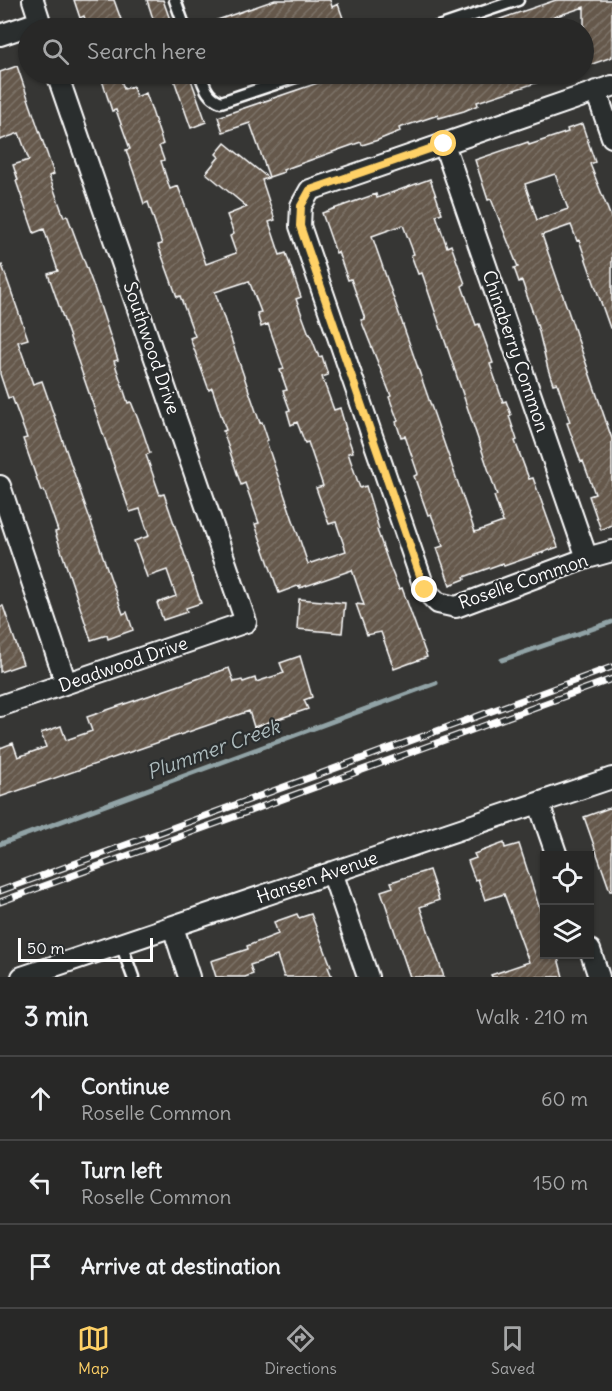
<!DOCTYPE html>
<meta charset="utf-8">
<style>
body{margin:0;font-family:Delius,sans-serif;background:#343433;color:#f1f3f6}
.controls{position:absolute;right:18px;bottom:18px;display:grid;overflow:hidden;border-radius:0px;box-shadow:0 2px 4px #0004}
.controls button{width:54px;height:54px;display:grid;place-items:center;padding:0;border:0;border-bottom:2px solid #444;background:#282827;color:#f1f3f6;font:30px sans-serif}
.scale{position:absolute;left:18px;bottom:15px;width:135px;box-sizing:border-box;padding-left:6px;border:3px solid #fff;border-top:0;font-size:16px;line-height:21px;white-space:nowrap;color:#fff;-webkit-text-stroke:4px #2a2d2e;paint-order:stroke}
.stop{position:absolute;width:18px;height:18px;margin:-14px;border:4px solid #ffd166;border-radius:50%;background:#fff}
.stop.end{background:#ffd166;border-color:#fff;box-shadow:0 2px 6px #0008}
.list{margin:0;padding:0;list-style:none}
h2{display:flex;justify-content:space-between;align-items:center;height:78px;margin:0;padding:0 24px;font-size:26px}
h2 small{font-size:20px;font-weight:400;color:#a5a6a7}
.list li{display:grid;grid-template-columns:39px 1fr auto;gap:18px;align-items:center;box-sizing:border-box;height:84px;padding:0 24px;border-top:2px solid #444}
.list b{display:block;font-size:22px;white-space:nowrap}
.list p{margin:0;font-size:20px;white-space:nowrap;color:#a5a6a7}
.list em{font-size:20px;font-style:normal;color:#a5a6a7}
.icon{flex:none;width:33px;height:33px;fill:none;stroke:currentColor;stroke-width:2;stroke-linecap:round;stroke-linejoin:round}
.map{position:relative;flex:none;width:612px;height:977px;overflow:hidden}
.search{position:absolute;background:#282827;box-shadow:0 2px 4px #0004;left:18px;right:18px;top:18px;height:66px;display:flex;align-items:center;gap:15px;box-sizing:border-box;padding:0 21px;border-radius:33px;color:#a5a6a7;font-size:22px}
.sheet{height:330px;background:#282827}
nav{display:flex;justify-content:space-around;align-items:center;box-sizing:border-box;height:84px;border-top:2px solid #444;background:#282827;font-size:16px;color:#a5a6a7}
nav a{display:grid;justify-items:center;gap:3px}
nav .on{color:#ffd166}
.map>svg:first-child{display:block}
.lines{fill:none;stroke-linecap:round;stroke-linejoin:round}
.stream{stroke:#91a3a6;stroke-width:5}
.building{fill:url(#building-hatch);stroke:#fff;stroke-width:1.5;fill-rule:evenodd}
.lane-casing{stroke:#fff;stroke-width:15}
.street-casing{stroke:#fff;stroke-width:24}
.lane{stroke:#2a2d2e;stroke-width:10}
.street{stroke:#2a2d2e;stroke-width:20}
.rail-casing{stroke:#fff;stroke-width:7}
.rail{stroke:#2a2d2e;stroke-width:4.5;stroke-dasharray:14;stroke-linecap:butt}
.route{stroke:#ffd166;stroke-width:8}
.labels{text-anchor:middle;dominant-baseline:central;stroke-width:4.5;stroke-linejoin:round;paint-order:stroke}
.street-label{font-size:18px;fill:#fff;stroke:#2a2d2e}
.water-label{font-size:20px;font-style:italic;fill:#acbabc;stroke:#2a2d2e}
</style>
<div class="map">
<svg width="612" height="977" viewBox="0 0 612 977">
<defs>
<pattern id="building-hatch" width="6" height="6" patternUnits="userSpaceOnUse" patternTransform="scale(1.5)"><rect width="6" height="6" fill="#65594c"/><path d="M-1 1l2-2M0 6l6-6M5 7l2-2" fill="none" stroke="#7c7267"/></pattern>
</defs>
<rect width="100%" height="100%" fill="#363634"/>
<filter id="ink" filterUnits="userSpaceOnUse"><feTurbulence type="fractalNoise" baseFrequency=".0167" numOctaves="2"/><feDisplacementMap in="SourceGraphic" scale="12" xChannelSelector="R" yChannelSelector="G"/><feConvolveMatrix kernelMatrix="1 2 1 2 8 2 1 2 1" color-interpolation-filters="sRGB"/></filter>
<g filter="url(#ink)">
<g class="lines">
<path class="stream" d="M502,660l110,-38
M0,844l436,-161"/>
</g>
<path class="building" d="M74,0h40l10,28h-36l-4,-12 -4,2z
M147,0h16l10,28h-17z
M275,0h55l2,7 6,-3 6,17 -23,7h-121v-2z
M556,0h56v57l-28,10v-60l-63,21h-41v-2z
M17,66l37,108 -5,2 15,41 3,-2 28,75 23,70 -4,1 14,42 3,-1 11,27 8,24 -4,2 14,40 4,-1 37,109 -15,5 1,4 -24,8 -6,-17 19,-7 -9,-26 -20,7 -13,-36 15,-5 -9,-27 -10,3 -82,-238 10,-3 -14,-42 -10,4 -18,-52 2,-1 -5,-15 16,-5 -10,-27 -19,7v-68z
M100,74h19l5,15 9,-3 3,11 10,-4 17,51 -4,2 5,14 -3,1 9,28 8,-3 28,78 30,-11 -6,-17 4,-2 -7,-19 20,-8 -41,-34 13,-16 -3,-3 9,-11 43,35 -6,2 13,40 -6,2 11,33 6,-2 15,44 -5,2 13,35h1l9,23 3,-1 6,19 -6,2 12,33 6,-2 6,21h-1l8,23 -5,1 12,35 6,-2 13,43 -2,1 13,37 9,22 3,-1 25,69 -33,12 -13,-37 -14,3 -11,-31 8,1 -12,-35 -52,18v-3l-21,8 -24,-69 4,-1 -14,-40 -4,2 -18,-54 3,-1 -14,-42 -3,2 -19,-52 5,-2 -15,-40 -3,1 -19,-52 4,-1 -14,-42 -4,2 -8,-25 -10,-29 4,-1 -14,-39 -4,1zM249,281l12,31 -4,1 4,14 7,-3 16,45 -4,1 7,20 -4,1 7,19 -3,1 4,14 6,-3 8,21 3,-1 15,44 -7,2 13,36 7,-2 10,29 -38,13 -42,-123 2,-1 -6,-18 -2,1 -45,-131z
M172,74h17l17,48 -15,6z
M344,74h213v2l-80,26 1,3 -14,6 -25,7 -1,-3 -39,13 1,3 -22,9 -16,5 -1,-3 -20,7 -58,21 1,2 -15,5 -19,-54 -27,9 -5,-15z
M582,124l13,38 -5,2 22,56v108h-2l-31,-88 -2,1 -6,-16 -29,10 70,204v86l-11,5 -12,-34 6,-2 -12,-33 -2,1 -14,-39 3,-1 -13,-39 -4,1 -5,-15 -10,-41 -16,-47 -3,1 -5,-14 4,-1 -27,-68 -3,1 -13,-40 53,-18 1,3 39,-13 -1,-3zM555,174l13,35 -31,11 -12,-36z
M430,179l12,34 -6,2 11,32 4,-2 14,39 -3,2 14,39 3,-1 14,39 -3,1 13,38 3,-1 5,14 -2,1 8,24 -2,1 14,38 4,-1 25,69 -54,19 -1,-3 -39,14 1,2 -15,6 -13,-37 6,-2 -12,-32 -3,1 -14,-39 4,-2 -13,-38 -4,1 -5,-15 2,-1 -9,-24 2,-1 -30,-76 4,-1 -14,-40 -3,1 -10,-28 -2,1 -14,-40 54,-19 1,4zM403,225l11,29 -3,1 7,19 4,-1 56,166 19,56 -3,1 9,26 -28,10 -103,-296z
M2,265l26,74 -10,3 15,42 9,-3 81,233 4,-2 6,18 -25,9 -1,-4 -16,5 -36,-108 3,-1 -14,-41 -3,1 -18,-52 4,-1 -15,-41 -4,1 -8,-24v-108z
M299,599l46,4 -3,30 -45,-4z
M0,606h3l20,58 -23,8z
M300,656l12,41 -8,3 4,9 -54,18 -5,-16 -249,86v-49l13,-5 5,14 28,-10 -5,-14 20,-7 5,14 26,-9 -5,-14 142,-49 5,14 8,-2 1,2 12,-4 1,4 28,-9 -4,-10z
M612,807v84h-2l-26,-74z
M504,843l1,5 14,-4 25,78v32h13l6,23h-71l-1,-2 38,-13 -25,-68 -19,6 -7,-21 -3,1 -7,-19 8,-3 -2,-4z
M429,870l10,30 -19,7 24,70h-34l-29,-86 12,-4 -2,-5z
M297,914l2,4 12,-4 20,52 -3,1 4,10h-48l-7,-21 -27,9 3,9 -8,3h-29l-5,-16 37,-12 -1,-3 31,-12 -4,-12z"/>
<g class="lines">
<defs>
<path id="lane" d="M175,0l10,28
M435,28l83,-28
M200,74c5,13 7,23 21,28l84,-28
M121,944l12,33"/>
<path id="street" d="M33,0l9,28
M0,35l39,-13
M612,86l-302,104 -9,16 -1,20 125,364 13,13 18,4 131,-49 25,-7
M596,91l16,46
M444,144l143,414
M0,486l66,197
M0,706l246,-84 -189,-548
M539,804l18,52
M332,872l36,105
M173,927l16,50
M590,950l9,27
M22,977l590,-199"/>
</defs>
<use href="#lane" class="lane-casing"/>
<use href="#street" class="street-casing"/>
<use href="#lane" class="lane"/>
<use href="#street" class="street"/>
<defs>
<path id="rail" d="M0,891l612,-224
M0,902l612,-223"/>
</defs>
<use href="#rail" class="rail-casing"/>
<use href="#rail" class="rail"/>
</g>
</g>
<g class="lines" filter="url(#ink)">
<path class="route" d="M425,590l-125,-364 1,-20 9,-16 134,-46"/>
</g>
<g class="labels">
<g class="street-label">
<text transform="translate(152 348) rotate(71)">Southwood Drive</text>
<text transform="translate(516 351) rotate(71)">Chinaberry Common</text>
<text transform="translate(523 581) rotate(-19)">Roselle Common</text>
<text transform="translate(123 664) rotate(-19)">Deadwood Drive</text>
<text transform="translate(317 877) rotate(-19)">Hansen Avenue</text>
</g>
<g class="water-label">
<text transform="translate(213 749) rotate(-20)">Plummer Creek</text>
</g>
</g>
</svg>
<div class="controls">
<button><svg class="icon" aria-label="locate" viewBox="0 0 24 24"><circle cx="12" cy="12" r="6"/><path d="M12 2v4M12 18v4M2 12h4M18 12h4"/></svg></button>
<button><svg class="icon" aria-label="layers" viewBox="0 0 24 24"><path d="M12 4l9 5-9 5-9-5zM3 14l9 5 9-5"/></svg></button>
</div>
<div class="scale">50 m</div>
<div class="stop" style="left:444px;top:144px"></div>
<div class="stop end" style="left:425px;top:590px"></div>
<div class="search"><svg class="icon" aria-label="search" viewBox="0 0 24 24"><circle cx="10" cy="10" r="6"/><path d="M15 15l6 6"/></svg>Search here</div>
</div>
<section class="sheet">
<h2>3 min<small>Walk · 210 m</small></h2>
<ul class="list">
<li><svg class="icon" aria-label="ahead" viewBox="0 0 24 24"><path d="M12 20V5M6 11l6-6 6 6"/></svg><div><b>Continue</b><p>Roselle Common</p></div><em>60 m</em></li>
<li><svg class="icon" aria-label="left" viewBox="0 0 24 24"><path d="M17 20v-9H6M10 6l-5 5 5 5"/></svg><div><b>Turn left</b><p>Roselle Common</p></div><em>150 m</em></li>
<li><svg class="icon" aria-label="arrive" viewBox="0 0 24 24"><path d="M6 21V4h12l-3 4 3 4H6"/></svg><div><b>Arrive at destination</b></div></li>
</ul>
</section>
<nav>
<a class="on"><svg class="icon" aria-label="map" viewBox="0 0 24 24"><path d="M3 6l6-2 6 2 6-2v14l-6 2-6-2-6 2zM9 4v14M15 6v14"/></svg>Map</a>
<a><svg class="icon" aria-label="directions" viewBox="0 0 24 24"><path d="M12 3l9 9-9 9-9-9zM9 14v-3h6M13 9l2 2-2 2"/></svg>Directions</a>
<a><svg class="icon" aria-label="saved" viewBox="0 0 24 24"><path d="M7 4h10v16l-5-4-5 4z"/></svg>Saved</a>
</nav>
